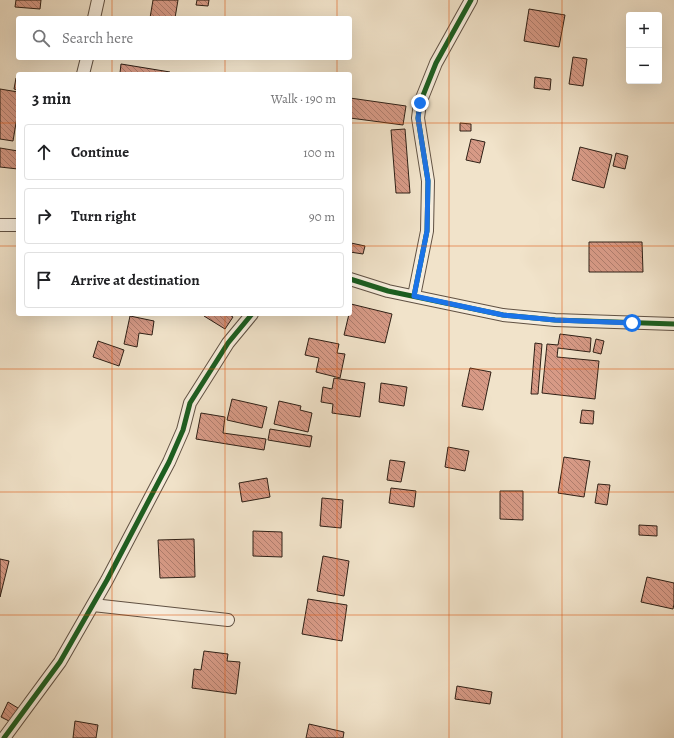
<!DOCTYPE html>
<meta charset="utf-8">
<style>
body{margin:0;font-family:Alegreya,serif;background:#f2f2f2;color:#202124}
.controls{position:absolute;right:12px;top:12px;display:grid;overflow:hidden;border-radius:4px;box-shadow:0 4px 16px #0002}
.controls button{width:36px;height:36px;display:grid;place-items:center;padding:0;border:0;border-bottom:1px solid #e0e0e0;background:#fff;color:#202124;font:20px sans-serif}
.stop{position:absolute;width:12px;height:12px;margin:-9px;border:3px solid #1a73e8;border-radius:50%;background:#fff}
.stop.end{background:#1a73e8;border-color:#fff;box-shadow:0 1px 4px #0008}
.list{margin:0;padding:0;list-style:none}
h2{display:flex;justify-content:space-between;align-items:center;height:52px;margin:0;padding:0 16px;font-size:17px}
h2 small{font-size:13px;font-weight:400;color:#757577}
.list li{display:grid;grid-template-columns:26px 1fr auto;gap:12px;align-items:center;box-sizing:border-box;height:56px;margin:0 8px 8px;padding:0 8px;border:1px solid #e0e0e0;border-radius:4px}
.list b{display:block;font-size:15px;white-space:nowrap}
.list em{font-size:13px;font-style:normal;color:#757577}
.icon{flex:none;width:22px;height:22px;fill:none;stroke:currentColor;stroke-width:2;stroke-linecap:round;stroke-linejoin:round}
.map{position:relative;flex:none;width:674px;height:738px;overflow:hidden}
.search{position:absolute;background:#fff;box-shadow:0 4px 16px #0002;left:16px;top:16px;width:336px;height:44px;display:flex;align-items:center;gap:10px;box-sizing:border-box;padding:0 14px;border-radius:4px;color:#757577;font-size:15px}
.panel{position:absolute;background:#fff;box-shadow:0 4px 16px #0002;left:16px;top:72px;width:336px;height:244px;border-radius:4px}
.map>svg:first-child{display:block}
.building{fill:url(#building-back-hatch);stroke:#2f2016}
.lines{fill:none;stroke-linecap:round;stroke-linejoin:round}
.street-casing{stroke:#605143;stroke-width:14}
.street{stroke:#f6eddd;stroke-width:12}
.cycleway-casing{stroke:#f6eddd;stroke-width:8}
.cycleway{stroke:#1b5e20;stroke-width:5}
.route{stroke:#1a73e8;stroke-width:5}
.grid{fill:none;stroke:#df560c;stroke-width:1;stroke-opacity:0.55}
</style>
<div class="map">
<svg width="674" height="738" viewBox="0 0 674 738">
<defs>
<pattern id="building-back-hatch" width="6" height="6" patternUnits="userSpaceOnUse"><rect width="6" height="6" fill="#d79a86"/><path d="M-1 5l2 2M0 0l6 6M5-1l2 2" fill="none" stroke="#af7d6d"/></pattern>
</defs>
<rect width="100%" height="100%" fill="#f1e3ca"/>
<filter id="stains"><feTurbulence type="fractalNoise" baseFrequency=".005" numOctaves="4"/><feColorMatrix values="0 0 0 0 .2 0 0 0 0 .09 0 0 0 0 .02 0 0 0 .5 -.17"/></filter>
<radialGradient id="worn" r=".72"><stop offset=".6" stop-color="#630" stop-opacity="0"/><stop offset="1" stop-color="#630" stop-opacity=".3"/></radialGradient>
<path class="building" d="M16,0h25l-1,9 -25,-2z
M153,0h25l-3,18h-25z
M197,0h12l-1,6 -12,-1z
M529,9l36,6 -6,32 -35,-6z
M573,57l14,2 -4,27 -14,-2z
M121,64l49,8v2l-50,-1z
M535,77l16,2 -1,11 -16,-2z
M16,78h2v12l-4,-1z
M0,89l18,3v19l-5,30 -13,-2z
M350,98l56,8 -3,19 -53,-7z
M460,123l11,1v7h-11z
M405,129l5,64h-14l-5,-63z
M471,139l14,3 -5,21 -14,-3z
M580,147l32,8 -8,33 -32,-8z
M0,148l18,3v18l-18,-2z
M616,153l12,3 -3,13 -12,-3z
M589,242h53l1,30h-54z
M351,243l14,3 -2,8 -13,-2z
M351,304l41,10 -7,29 -41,-8 5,-21h1z
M205,314h23l5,3 -8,12 -21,-13z
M130,316l24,5 -2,14 -13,-2 -2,14 -13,-3z
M560,334l31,4 -1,14 -32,-4 -1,9 42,4 -4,38 -53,-6 5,-49 11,1z
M309,338l30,6 -2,9 8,1 -5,24 -24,-6 3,-14 -14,-3z
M596,339l8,2 -3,13 -8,-2z
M98,341l26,9 -5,16 -26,-9z
M535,343l7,1 -4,50h-7z
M470,368l21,4 -8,38 -21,-4z
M334,378l31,5 -5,34 -28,-4 1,-9 -12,-2 2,-15 9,2z
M381,383l26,4 -3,19 -25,-4z
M232,399l35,8 -5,21 -35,-8z
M279,401l22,5 -1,4 12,3 -4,19 -34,-8z
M582,410l12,1 -1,13 -13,-1z
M201,413l24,4 -2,16 43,6 -2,11 -68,-11z
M270,429l42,7 -2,11 -42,-7z
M448,447l21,4 -4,20 -20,-4z
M564,457l26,4 -6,36 -26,-4z
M390,460l15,2 -4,20 -14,-2z
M267,478l3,19 -28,5 -3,-19z
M598,484l12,1 -3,20 -12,-2z
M391,488l25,3 -2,16 -25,-4z
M500,491h23v29l-23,-1z
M322,498l21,2 -2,28 -21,-2z
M639,525l18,1v10l-18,-1z
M253,531l29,1v25l-29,-1z
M194,539l1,38 -35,1 -2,-38z
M323,556l26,5 -5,35 -27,-5z
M0,559l9,2 -9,36z
M647,577l27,6v21l-1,5 -32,-7z
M308,599l39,6 -5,36 -40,-7z
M204,651l24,3 -1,7 13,1 -4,32 -44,-6 2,-19 7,1z
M457,686l35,6 -2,12 -35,-5z
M8,702l10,6 -7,14 -10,-5z
M75,721l23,4 -2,13h-23z
M309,724l35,8 -1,6h-37z"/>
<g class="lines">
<defs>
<path id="street" d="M94,18l4,-18
M83,74l4,-16
M0,225h18
M350,279l38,12 115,24 52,5 119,4
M414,296l13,-65 1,-50 -10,-63 2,-15 16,-40 35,-63
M93,605l135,15
M4,738l56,-76 47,-82 62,-118 14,-32 7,-27 38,-60 24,-29"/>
</defs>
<use href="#street" class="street-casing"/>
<use href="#street" class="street"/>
<defs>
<path id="cycleway" d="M350,279l38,12 115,24 52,5 119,4
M414,296l13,-65 1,-50 -10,-63 2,-15 16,-40 35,-63
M4,738l56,-76 47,-82 62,-118 14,-32 7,-27 38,-60 24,-29"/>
</defs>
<use href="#cycleway" class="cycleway-casing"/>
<use href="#cycleway" class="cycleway"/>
</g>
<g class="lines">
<path class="route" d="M420,103l-2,15 10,63 -1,50 -13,65 89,19 52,5 77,3"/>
</g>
<path class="grid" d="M112,0v18M225,0v18M337,0v18M449,0v738M562,0v738M112,58v16M225,58v16M337,58v16M0,123h18M350,123h324M0,246h18M350,246h324M112,314v424M225,314v424M337,314v424M0,369h674M0,492h674M0,615h674"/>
<rect width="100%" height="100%" filter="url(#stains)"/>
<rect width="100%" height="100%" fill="url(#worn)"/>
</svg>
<div class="controls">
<button>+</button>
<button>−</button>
</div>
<div class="stop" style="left:632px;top:323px"></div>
<div class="stop end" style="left:420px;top:103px"></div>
<div class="search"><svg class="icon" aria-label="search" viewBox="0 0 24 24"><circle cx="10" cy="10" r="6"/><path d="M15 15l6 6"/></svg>Search here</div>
<section class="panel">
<h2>3 min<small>Walk · 190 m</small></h2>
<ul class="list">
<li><svg class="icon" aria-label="ahead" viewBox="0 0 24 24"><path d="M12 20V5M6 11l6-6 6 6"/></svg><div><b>Continue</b></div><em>100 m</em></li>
<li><svg class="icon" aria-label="right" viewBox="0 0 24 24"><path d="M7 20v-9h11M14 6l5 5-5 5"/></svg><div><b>Turn right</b></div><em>90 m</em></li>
<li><svg class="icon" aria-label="arrive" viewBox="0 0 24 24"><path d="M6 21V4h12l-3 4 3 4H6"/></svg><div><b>Arrive at destination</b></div></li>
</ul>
</section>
</div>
